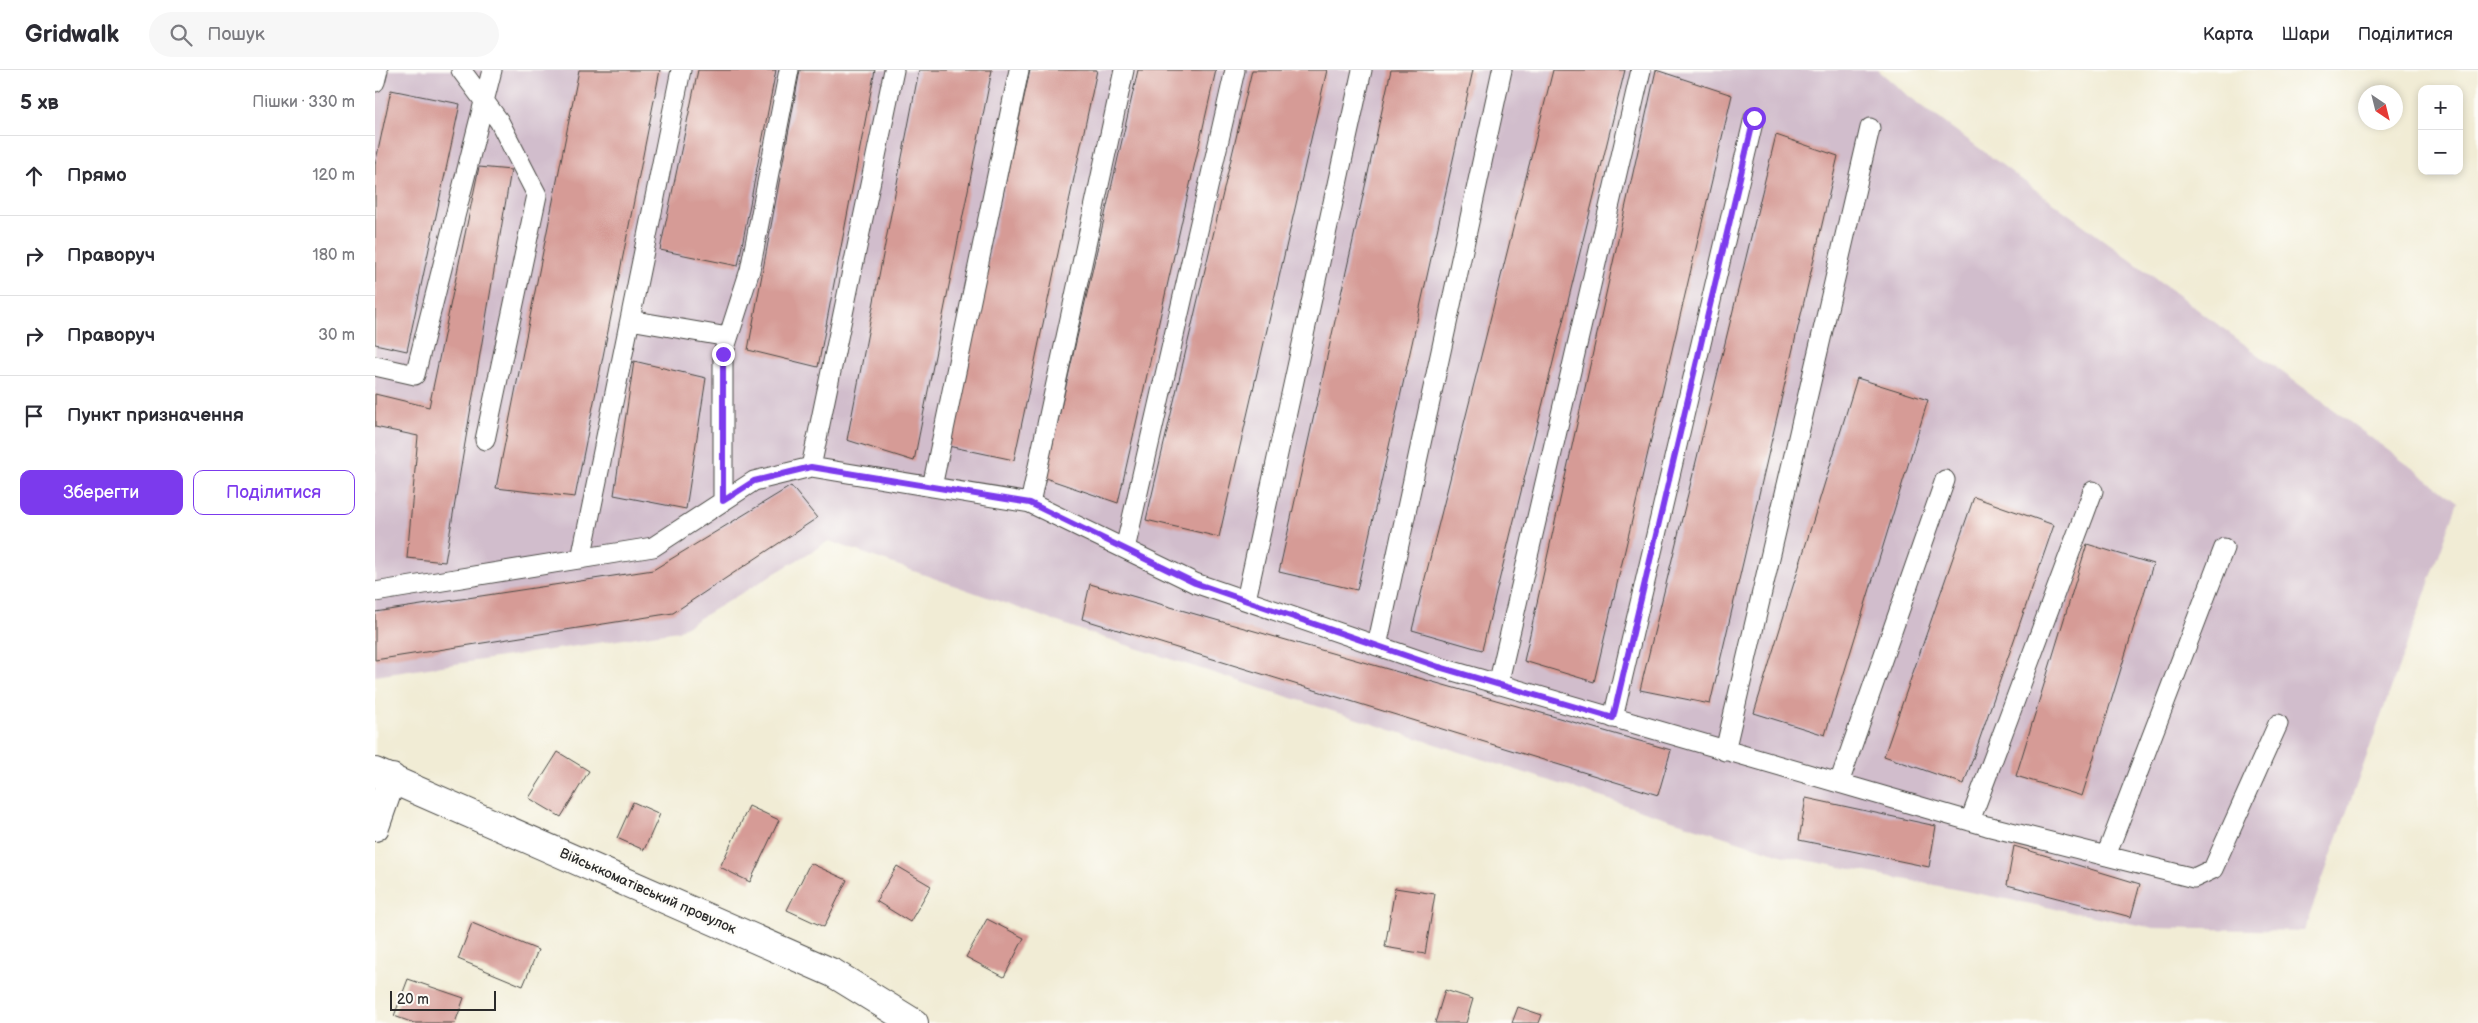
<!DOCTYPE html>
<html lang="uk">
<meta charset="utf-8">
<style>
body{margin:0;font-family:"Balsamiq Sans",sans-serif;background:#f7f7f7;color:#2b2b33}
.controls{position:absolute;right:15px;top:15px;display:grid;overflow:hidden;border-radius:10px;box-shadow:0 2px 8px #0003}
.controls button{width:45px;height:45px;display:grid;place-items:center;padding:0;border:0;border-bottom:1px solid #e1e1e2;background:#fff;color:#2b2b33;font:25px sans-serif}
.compass{position:absolute;left:1983px;top:15px;width:45px;height:45px;border-radius:50%;background:#fff;box-shadow:0 2px 8px #0003;rotate:145deg}
.scale{position:absolute;left:15px;bottom:12px;width:106px;box-sizing:border-box;padding-left:5px;border:2px solid #2b2b2b;border-top:0;font-size:14px;line-height:18px;white-space:nowrap;color:#2b2b2b;-webkit-text-stroke:4px #fdfcf7;paint-order:stroke}
.stop{position:absolute;width:15px;height:15px;margin:-11px;border:4px solid #7c3aed;border-radius:50%;background:#fff}
.stop.end{background:#7c3aed;border-color:#fff;box-shadow:0 1px 5px #0008}
.list{margin:0;padding:0;list-style:none}
h2{display:flex;justify-content:space-between;align-items:center;height:65px;margin:0;padding:0 20px;font-size:21px}
h2 small{font-size:16px;font-weight:400;color:#7c7c81}
.list li{display:grid;grid-template-columns:32px 1fr auto;gap:15px;align-items:center;box-sizing:border-box;height:80px;padding:0 20px;border-top:1px solid #e1e1e2}
.list b{display:block;font-size:19px;white-space:nowrap}
.list em{font-size:16px;font-style:normal;color:#7c7c81}
.actions{display:flex;gap:10px;padding:15px 20px}
.actions a{flex:1;padding:11px 0;border:1px solid #7c3aed;border-radius:10px;text-align:center;font-size:18px;color:#7c3aed}
.actions .main{background:#7c3aed;color:#fff}
.icon{flex:none;width:28px;height:28px;fill:none;stroke:currentColor;stroke-width:2;stroke-linecap:round;stroke-linejoin:round}
.map{position:relative;flex:none;width:2103px;height:953px;overflow:hidden}
header{display:flex;align-items:center;gap:30px;box-sizing:border-box;height:70px;padding:0 25px;background:#fff;border-bottom:1px solid #e1e1e2}
header strong{font-size:24px}
nav{display:flex;gap:28px;margin-inline-start:auto;font-size:18px}
.search{width:350px;height:45px;background:#f7f7f7;display:flex;align-items:center;gap:12px;box-sizing:border-box;padding:0 18px;border-radius:28px;color:#7c7c81;font-size:19px}
main{display:flex}
aside{flex:1;background:#fff}
.map>svg:first-child{display:block}
.industrial{fill:#d1bdcc}
.building{fill:#d69b96}
.lines{fill:none;stroke-linecap:round;stroke-linejoin:round}
.service-casing{stroke:#494844;stroke-width:21}
.minor-casing{stroke:#494844;stroke-width:30}
.service{stroke:#fff;stroke-width:19}
.minor{stroke:#fff;stroke-width:28}
.route{stroke:#7c3aed;stroke-width:6}
.labels{text-anchor:middle;dominant-baseline:central;stroke-width:4.5;stroke-linejoin:round;paint-order:stroke}
.street-label{font-size:14px;fill:#2b2b2b;stroke:#fdfcf7}
</style>
<header>
<strong>Gridwalk</strong>
<div class="search"><svg class="icon" aria-label="search" viewBox="0 0 24 24"><circle cx="10" cy="10" r="6"/><path d="M15 15l6 6"/></svg>Пошук</div>
<nav><a>Карта</a><a>Шари</a><a>Поділитися</a></nav>
</header>
<main>
<aside>
<h2>5 хв<small>Пішки · 330 m</small></h2>
<ul class="list">
<li><svg class="icon" aria-label="ahead" viewBox="0 0 24 24"><path d="M12 20V5M6 11l6-6 6 6"/></svg><div><b>Прямо</b></div><em>120 m</em></li>
<li><svg class="icon" aria-label="right" viewBox="0 0 24 24"><path d="M7 20v-9h11M14 6l5 5-5 5"/></svg><div><b>Праворуч</b></div><em>180 m</em></li>
<li><svg class="icon" aria-label="right" viewBox="0 0 24 24"><path d="M7 20v-9h11M14 6l5 5-5 5"/></svg><div><b>Праворуч</b></div><em>30 m</em></li>
<li><svg class="icon" aria-label="arrive" viewBox="0 0 24 24"><path d="M6 21V4h12l-3 4 3 4H6"/></svg><div><b>Пункт призначення</b></div></li>
</ul>
<div class="actions"><a class="main">Зберегти</a><a>Поділитися</a></div>
</aside>
<div class="map">
<svg width="2103" height="953" viewBox="0 0 2103 953">
<rect width="100%" height="100%" fill="#fdfcf7"/>
<filter id="ink" filterUnits="userSpaceOnUse"><feTurbulence type="fractalNoise" baseFrequency=".02" numOctaves="2"/><feDisplacementMap in="SourceGraphic" scale="10" xChannelSelector="R" yChannelSelector="G"/><feConvolveMatrix kernelMatrix="1 2 1 2 8 2 1 2 1" color-interpolation-filters="sRGB"/></filter>
<filter id="wash" filterUnits="userSpaceOnUse"><feTurbulence type="fractalNoise" baseFrequency=".0096" numOctaves="4" result="noise"/><feDisplacementMap in="SourceGraphic" scale="20" xChannelSelector="R" yChannelSelector="G"/><feGaussianBlur stdDeviation="1.12" result="paint"/><feColorMatrix in="noise" values="0 0 0 0 0 0 0 0 0 0 0 0 0 0 0 0 0 1.4 0 .05"/><feComposite in="paint" operator="in"/></filter>
<g filter="url(#wash)">
<rect width="100%" height="100%" fill="#f1ecd5"/>
<path class="industrial" d="M0,0h1503l28,24 552,408 -154,429 -150,-3 -370,-72 -698,-224 -257,-91 -151,90 -303,45z"/>
<g id="blocks">
<path class="building" d="M204,0h81l-85,427 -79,-9z
M323,0h78l-38,196 -78,-16z
M425,0h75l-57,297 -70,-17z
M544,0h73l-78,391 -67,-21z
M655,0h67l-83,390 -66,-14z
M763,0h78l-98,433 -73,-25z
M877,0h75l-108,467 -73,-17z
M1016,0h82l-116,520 -78,-18z
M1178,0h72l-143,580 -70,-20z
M1281,0l76,25 -138,587 -70,-21z
M16,20l69,14 -53,247 -32,-7v-179z
M1401,65l62,21 -128,548 -70,-14z
M104,97l32,3 -66,392 -38,-4 11,-122 -43,-9v-33l54,13z
M259,291l72,17 -20,131 -72,-14z
M1482,308l71,22 -103,335 -71,-22z
M416,416l26,32 -144,95 -298,47v-48l278,-42z
M1599,427l80,28 -90,259 -80,-28z
M1712,474l66,20 -71,232 -66,-20z
M715,514l581,166 -13,45 -576,-176z
M183,682l31,19 -28,46 -32,-19z
M1431,728l130,28 -7,41 -130,-27z
M258,732l27,12 -16,36 -27,-12z
M374,736l30,14 -29,62 -30,-15z
M1639,776l126,38 -9,33 -124,-32z
M435,793l37,17 -23,47 -37,-17z
M522,796l34,20 -21,36 -34,-21z
M1020,818l40,6 -10,60 -40,-7z
M612,849l37,19 -20,39 -38,-20z
M97,853l66,27 -15,36 -65,-27z
M33,909l56,19 -9,25h-41l-20,-7z
M1070,920l28,9 -7,24h-31z
M1143,937l24,8 -3,8h-27z"/>
</g>
</g>
<g filter="url(#ink)">
<use href="#blocks" fill-opacity="0" stroke="#494844" stroke-width="1"/>
<g class="lines">
<defs>
<path id="service" d="M86,0l38,51 38,74 -52,245
M0,12l3,-12
M255,250l98,17
M0,296l40,9 77,-305
M436,397l83,-397
M557,417l87,-417
M348,431v-147l27,-84 39,-200
M655,433l94,-433
M750,479l110,-479
M206,489l100,-489
M0,522l278,-45 101,-66 57,-14 219,36 165,80 244,84 548,159 207,52 19,-9 65,-145
M871,530l116,-530
M1002,576l125,-576
M1123,615l143,-615
M1238,648l141,-600
M1350,681l145,-623
M1464,713l106,-303
M1595,751l123,-330
M1731,786l118,-308"/>
<path id="minor" d="M0,702l458,201 81,50
M0,757l17,-49"/>
</defs>
<use href="#service" class="service-casing"/>
<use href="#minor" class="minor-casing"/>
<use href="#service" class="service"/>
<use href="#minor" class="minor"/>
</g>
</g>
<g class="lines" filter="url(#ink)">
<path class="route" d="M348,284v147l31,-20 57,-14 219,36 165,80 244,84 174,51 141,-600"/>
</g>
<g class="labels">
<g class="street-label">
<text transform="translate(273 821) rotate(24)">Військкоматівський провулок</text>
</g>
</g>
</svg>
<div class="controls">
<button>+</button>
<button>−</button>
</div>
<svg class="compass" viewBox="-18 -18 36 36"><path d="M0-13l5 13h-10z" fill="#e53935"/><path d="M0 13l5-13h-10z" fill="#7c7c81"/></svg>
<div class="scale">20 m</div>
<div class="stop" style="left:1379px;top:48px"></div>
<div class="stop end" style="left:348px;top:284px"></div>
</div>
</main>
